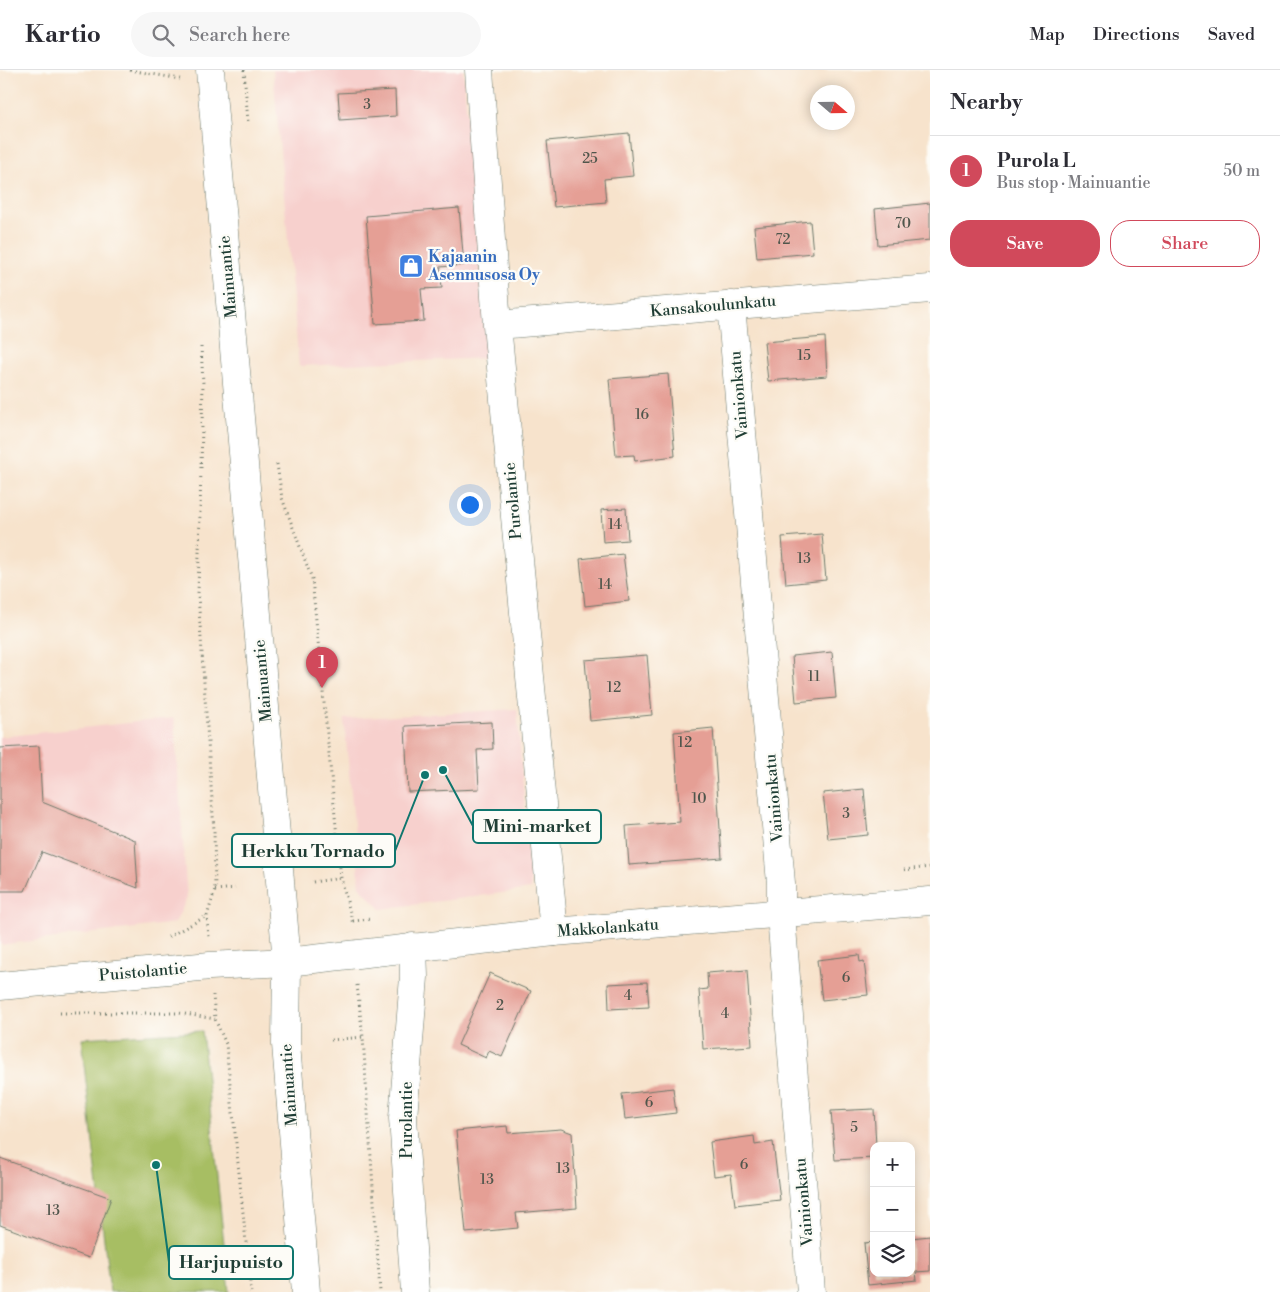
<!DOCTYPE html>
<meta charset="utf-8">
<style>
body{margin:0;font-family:"Libre Bodoni",serif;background:#f7f7f7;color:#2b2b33}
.controls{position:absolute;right:15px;bottom:15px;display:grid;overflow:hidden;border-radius:10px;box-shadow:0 2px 12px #0003}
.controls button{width:45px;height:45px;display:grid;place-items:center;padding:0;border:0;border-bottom:1px solid #e1e1e2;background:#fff;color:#2b2b33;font:25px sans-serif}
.compass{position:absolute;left:810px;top:15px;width:45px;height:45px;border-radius:50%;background:#fff;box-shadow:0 2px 12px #0003;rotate:110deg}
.you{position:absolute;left:469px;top:434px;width:18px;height:18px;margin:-12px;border:4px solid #fff;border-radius:50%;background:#1a73e8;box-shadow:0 0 0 8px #1a73e833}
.badge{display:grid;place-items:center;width:32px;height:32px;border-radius:50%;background:#d1495b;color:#fff;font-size:16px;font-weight:700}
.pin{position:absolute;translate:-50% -41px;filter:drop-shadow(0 1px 2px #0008)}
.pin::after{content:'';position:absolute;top:26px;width:18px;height:15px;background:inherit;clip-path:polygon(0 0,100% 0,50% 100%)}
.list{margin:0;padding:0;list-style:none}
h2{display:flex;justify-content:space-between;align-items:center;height:65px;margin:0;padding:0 20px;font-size:21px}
h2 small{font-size:16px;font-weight:400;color:#7c7c81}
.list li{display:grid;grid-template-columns:32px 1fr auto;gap:15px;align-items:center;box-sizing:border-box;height:70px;padding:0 20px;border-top:1px solid #e1e1e2}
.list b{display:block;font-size:19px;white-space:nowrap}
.list p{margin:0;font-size:16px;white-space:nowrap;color:#7c7c81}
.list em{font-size:16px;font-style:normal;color:#7c7c81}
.actions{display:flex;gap:10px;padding:15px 20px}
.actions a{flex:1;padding:11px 0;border:1px solid #d1495b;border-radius:20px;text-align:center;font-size:18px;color:#d1495b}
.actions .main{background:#d1495b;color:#fff}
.icon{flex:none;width:28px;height:28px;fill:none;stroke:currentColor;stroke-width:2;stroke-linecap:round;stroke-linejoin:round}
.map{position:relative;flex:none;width:930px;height:1222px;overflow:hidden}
header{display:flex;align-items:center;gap:30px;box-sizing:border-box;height:70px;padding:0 25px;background:#fff;border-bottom:1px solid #e1e1e2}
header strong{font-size:24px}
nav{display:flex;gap:28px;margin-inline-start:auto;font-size:18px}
.search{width:350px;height:45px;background:#f7f7f7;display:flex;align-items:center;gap:12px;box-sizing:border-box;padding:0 18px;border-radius:28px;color:#7c7c81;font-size:19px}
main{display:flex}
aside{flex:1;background:#fff}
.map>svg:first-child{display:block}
.built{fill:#f7d0cd}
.green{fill:#a7be63;stroke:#637e4c}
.building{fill:#e59f95}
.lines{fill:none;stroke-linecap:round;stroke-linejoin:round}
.minor-casing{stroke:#6b7769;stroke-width:29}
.tertiary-casing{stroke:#6b7769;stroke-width:29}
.primary-casing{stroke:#6b7769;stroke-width:29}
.path{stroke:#6b7769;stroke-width:3;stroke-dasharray:1 4;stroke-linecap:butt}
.minor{stroke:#fff;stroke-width:28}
.tertiary{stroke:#fff;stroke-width:28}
.primary{stroke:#fff;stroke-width:28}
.labels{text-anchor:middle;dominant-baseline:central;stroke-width:4.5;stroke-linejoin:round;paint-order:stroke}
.number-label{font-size:14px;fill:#50564c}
.shop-label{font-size:16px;font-weight:bold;fill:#366cbe;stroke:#fdfcf7;text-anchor:start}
.street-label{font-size:16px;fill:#1f3d34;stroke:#fdfcf7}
.leader{fill:none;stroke:#0f766e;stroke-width:2}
.callout-dot{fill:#0f766e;stroke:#fdfcf7;stroke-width:2}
.callout{fill:#fdfcf7;stroke:#0f766e;stroke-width:2}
.callout-label{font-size:18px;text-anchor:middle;font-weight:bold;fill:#1f3d34}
</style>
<header>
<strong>Kartio</strong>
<div class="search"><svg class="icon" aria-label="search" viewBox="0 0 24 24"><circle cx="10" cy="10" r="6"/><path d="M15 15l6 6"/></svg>Search here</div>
<nav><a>Map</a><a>Directions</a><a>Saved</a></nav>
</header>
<main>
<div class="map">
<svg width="930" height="1222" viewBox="0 0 930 1222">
<rect width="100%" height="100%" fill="#fdfcf7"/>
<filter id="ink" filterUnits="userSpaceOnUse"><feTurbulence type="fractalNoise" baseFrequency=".02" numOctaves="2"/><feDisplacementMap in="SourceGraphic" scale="10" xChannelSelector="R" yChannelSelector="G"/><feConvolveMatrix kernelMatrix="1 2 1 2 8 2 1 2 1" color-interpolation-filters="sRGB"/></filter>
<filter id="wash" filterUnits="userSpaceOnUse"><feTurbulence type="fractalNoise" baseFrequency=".0096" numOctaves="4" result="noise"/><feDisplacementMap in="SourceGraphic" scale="20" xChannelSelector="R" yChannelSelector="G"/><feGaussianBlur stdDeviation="1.12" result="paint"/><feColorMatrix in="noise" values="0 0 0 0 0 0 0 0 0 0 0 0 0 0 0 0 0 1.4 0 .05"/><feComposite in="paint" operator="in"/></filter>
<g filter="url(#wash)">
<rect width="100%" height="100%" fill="#f7e3cc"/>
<path class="built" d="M273,0h190l25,288 -189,8z
M517,639l14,180 -150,20 -21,-22 -16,-168z
M174,648l13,180 -12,25 -175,22v-208z"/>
<path class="green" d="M202,961l27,261h-119l-29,-254z"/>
<g id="blocks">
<path class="building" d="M395,20l1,26 -56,4 -2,-27z
M629,63l4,43 -29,3 2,23 -52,5 -7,-66z
M930,133v37l-52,5 -3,-36z
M459,138l5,57 -24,2 2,21 -21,1 3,32 -49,3 -9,-108z
M810,151l3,32 -56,5 -3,-31z
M825,267l2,39 -59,5 -4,-39z
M668,304l7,82 -40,5 -1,-6 -18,1 -7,-77z
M626,438l2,32 -25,2 -2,-32z
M822,464l4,46 -40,4 -4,-47z
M623,484l6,47 -44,5 -5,-47z
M832,582l4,46 -40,4 -4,-46z
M647,585l5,60 -62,6 -5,-61z
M492,652l1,27 -16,1 2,39 -71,3 -3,-66z
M713,658l9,130 -93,7 -3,-39 54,-4 -6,-90z
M39,676l3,56 93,38 3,48 -96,-36 -17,39h-25v-143z
M864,719l4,46 -40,4 -5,-46z
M859,885l1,7 4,-1 4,34 -46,5 -5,-40z
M747,900l5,76 -49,3 -4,-59 9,-1 -1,-16z
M490,903l41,18 -29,66 -13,-6 -3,7 -28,-13z
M647,912l2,25 -40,2 -1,-25z
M673,1018l3,25 -51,6 -3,-25z
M874,1039l2,37h-2v12l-39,2 -4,-49z
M507,1056l1,7 53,-4 11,4 5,75 -61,5 2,15 -52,5 -10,-102z
M754,1066l1,9 18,-3 7,58 -45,5 -4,-31 -17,2 -4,-34z
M0,1088l111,40 -22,60 -89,-33z
M930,1166v35l-14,1 1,8 -49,5 -4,-42 10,-1v31h37v-35z"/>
</g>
</g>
<g filter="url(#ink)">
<use href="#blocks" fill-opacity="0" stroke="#6b7769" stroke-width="1"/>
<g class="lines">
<defs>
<path id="minor" d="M479,0l18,255 57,607
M731,235l50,578v32l30,377
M497,255l433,-36
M413,877l1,30 -11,141 12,174"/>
<path id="tertiary" d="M0,916l210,-20 77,-4 267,-30 376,-31"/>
<path id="primary" d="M210,0l77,892 -1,82 20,248"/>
</defs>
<use href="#minor" class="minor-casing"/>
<use href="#tertiary" class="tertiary-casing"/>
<use href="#primary" class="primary-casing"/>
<path class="path" d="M130,0l50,9
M244,0l4,52
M201,277l2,36 -5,211 16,236 1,60 -8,26 2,21
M277,394l5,34 30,81 29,299 12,46
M904,800l26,-3
M313,812l28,-4
M215,820l20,-2
M353,851l17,-2
M168,867l39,-21
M357,915l6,52 17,255
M213,925l2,24 11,25 25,248
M60,943h119l36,6
M331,970l32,-3"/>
<use href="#minor" class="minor"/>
<use href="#tertiary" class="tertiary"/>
<use href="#primary" class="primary"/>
</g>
</g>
<defs>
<symbol id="shop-square" viewBox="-11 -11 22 22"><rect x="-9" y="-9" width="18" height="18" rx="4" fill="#3f7fe0" stroke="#fdfcf7"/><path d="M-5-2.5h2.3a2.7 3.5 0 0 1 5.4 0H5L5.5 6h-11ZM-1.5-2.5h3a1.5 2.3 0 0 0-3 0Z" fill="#fff"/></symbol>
</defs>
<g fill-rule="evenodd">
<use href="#shop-square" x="397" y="182" width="28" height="28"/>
</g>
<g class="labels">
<g class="number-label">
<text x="367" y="35">3</text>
<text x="590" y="89">25</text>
<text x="903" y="154">70</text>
<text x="783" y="170">72</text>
<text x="804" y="286">15</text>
<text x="642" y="345">16</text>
<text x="615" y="455">14</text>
<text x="804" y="489">13</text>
<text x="605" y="515">14</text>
<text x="814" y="607">11</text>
<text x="614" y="618">12</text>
<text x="685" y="673">12</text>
<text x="699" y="729">10</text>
<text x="846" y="744">3</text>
<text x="846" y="908">6</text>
<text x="628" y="926">4</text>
<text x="500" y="936">2</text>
<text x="725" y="944">4</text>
<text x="649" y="1033">6</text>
<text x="854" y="1058">5</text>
<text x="744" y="1095">6</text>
<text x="563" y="1099">13</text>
<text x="487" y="1110">13</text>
<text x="53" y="1141">13</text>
</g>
<g class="shop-label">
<text x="428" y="187">Kajaanin<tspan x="428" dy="18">Asennusosa Oy</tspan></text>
</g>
<g class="street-label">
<text transform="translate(228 207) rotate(-95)">Mainuantie</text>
<text transform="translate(713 236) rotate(-5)">Kansakoulunkatu</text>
<text transform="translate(739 325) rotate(-95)">Vainionkatu</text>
<text transform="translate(513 431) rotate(-95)">Purolantie</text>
<text transform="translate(263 611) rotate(-95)">Mainuantie</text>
<text transform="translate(774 728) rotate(-95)">Vainionkatu</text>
<text transform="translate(608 858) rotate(-4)">Makkolankatu</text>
<text transform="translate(143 902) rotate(-5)">Puistolantie</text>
<text transform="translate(289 1015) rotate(-94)">Mainuantie</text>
<text transform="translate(407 1050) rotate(-90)">Purolantie</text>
<text transform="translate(804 1132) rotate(-95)">Vainionkatu</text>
</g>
</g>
<path class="leader" d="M443 700L473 756M425 705L395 781M156 1095L169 1192"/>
<g class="callout-dot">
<circle cx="443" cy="700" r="5"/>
<circle cx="425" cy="705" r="5"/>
<circle cx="156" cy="1095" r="5"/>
</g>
<g class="callout">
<rect x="473" y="740" width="128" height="33" rx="5"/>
<rect x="232" y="764" width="163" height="33" rx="5"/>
<rect x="169" y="1176" width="124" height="33" rx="5"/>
</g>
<g class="callout-label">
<text x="537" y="762">Mini-market</text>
<text x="313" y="787">Herkku Tornado</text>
<text x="231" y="1198">Harjupuisto</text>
</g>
</svg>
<div class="controls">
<button>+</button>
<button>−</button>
<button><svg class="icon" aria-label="layers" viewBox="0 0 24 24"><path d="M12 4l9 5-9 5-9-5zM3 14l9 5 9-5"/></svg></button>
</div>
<svg class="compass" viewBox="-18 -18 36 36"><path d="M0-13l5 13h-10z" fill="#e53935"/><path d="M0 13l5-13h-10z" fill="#7c7c81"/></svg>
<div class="you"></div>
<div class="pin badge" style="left:322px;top:618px">1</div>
</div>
<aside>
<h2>Nearby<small></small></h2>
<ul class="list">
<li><span class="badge">1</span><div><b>Purola L</b><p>Bus stop · Mainuantie</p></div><em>50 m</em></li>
</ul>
<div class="actions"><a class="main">Save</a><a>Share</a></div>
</aside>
</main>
